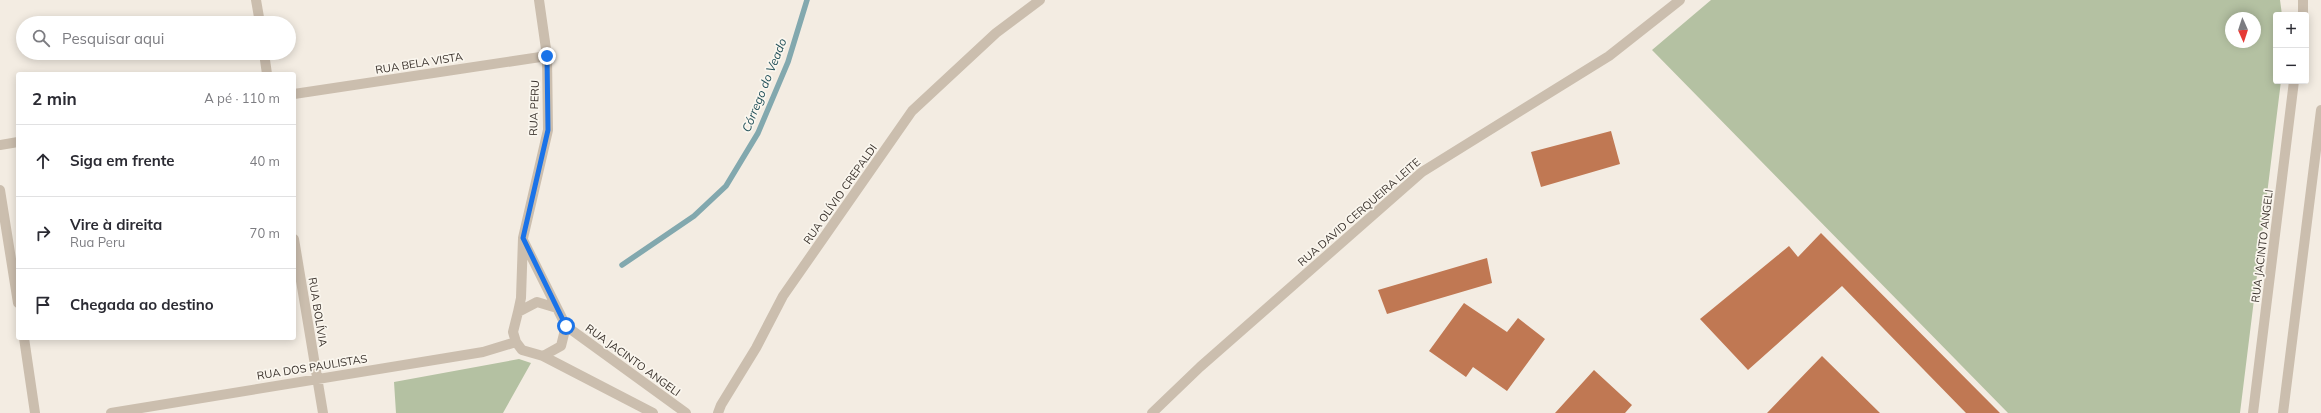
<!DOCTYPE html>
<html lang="pt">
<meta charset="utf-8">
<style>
body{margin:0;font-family:Mulish,sans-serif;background:#f7f7f7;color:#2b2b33}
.controls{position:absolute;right:12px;top:12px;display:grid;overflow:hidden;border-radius:4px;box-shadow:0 2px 10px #0003}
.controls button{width:36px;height:36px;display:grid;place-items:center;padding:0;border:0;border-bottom:1px solid #e1e1e2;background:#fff;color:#2b2b33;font:20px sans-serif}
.compass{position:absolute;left:2225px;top:12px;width:36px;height:36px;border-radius:50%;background:#fff;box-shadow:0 2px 10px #0003;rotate:177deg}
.stop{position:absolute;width:12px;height:12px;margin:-9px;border:3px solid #1a73e8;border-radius:50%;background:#fff}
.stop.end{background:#1a73e8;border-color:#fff;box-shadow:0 1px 4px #0008}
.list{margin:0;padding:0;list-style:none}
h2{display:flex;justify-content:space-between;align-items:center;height:52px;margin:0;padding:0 16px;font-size:17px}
h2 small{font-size:13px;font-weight:400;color:#7c7c81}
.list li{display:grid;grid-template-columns:26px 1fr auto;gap:12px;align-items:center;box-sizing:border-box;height:72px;padding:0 16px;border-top:1px solid #e1e1e2}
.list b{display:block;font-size:15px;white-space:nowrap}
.list p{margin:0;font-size:13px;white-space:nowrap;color:#7c7c81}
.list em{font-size:13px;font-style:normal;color:#7c7c81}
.icon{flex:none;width:22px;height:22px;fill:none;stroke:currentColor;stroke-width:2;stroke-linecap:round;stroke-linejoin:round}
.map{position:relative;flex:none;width:2321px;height:413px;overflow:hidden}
.search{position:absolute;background:#fff;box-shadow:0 2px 10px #0003;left:16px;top:16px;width:280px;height:44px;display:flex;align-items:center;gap:10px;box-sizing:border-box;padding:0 14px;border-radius:22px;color:#7c7c81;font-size:15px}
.panel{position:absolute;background:#fff;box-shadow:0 2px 10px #0003;left:16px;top:72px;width:280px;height:268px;border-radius:4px}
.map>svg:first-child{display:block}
.green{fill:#b4c1a2;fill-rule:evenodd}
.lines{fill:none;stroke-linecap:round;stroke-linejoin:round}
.stream{stroke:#82a8ae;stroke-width:5.5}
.building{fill:#c07853}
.minor{stroke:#cbbeae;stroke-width:10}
.route{stroke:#1a73e8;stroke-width:5}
.labels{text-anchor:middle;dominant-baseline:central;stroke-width:3.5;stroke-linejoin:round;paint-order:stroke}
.street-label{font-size:11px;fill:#3a322c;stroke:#faf6ee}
.water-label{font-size:12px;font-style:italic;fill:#23515a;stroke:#faf6ee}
</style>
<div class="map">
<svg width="2321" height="413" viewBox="0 0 2321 413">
<rect width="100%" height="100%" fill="#f3ece2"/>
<path class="green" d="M1711,0h569l2,15h-6v66h5l-41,332h-232l-356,-363zM2231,18h24v24h-24z
M519,359l12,4 -28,50h-107l-2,-31z"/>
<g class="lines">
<path class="stream" d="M622,265l72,-49 32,-30 32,-53 30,-71 19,-62"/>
</g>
<path class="building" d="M1611,131l9,33 -79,23 -10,-35z
M1821,233l179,180h-34l-124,-127 -94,84 -48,-51 89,-73 9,11z
M1487,258l5,25 -105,31 -9,-24z
M1464,303l43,29 11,-14 27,21 -38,52 -34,-24 -7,10 -37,-26z
M1822,356l58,57h-113z
M1594,370l38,35 -7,8h-70z"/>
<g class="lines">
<path class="minor" d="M256,0l4,23
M2303,15v-15
M264,53l3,21
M294,94l253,-38
M0,145l18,-3
M0,190l18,113
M294,239l29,174
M523,240l34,68
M518,312l3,-14 2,-60 25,-108 -1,-74 -8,-56
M566,326l120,87
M24,338l11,75
M543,356l18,-10 5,-20 -9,-18 -20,-6 -19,10 -5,20 3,10 6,8 21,6 110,57
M111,413l372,-61 33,-10
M718,413l3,-8 35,-57 27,-52 129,-185 84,-78 44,-33
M1152,413l48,-46 222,-195 187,-116 71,-56
M2253,413l41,-332
M2283,413l38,-303"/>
</g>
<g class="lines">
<path class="route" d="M547,56l1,74 -25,108 43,88"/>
</g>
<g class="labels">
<g class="street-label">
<text transform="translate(419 63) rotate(-9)">RUA BELA VISTA</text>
<text transform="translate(534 108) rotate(-88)">RUA PERU</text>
<text transform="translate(840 194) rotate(-55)">RUA OLÍVIO CREPALDI</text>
<text transform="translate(1359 212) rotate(-41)">RUA DAVID CERQUEIRA LEITE</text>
<text transform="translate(2262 246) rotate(-83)">RUA JACINTO ANGELI</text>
<text transform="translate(318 312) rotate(81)">RUA BOLÍVIA</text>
<text transform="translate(633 360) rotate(36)">RUA JACINTO ANGELI</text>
<text transform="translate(312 367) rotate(-9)">RUA DOS PAULISTAS</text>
</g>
<g class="water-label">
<text transform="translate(764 85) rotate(-68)">Córrego do Veado</text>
</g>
</g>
</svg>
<div class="controls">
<button>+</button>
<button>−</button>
</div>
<svg class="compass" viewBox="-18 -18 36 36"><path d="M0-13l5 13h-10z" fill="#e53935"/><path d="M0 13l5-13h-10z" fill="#7c7c81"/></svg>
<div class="stop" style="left:566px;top:326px"></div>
<div class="stop end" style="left:547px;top:56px"></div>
<div class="search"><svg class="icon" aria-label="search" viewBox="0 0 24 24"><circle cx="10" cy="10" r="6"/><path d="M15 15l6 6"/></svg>Pesquisar aqui</div>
<section class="panel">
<h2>2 min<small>A pé · 110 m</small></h2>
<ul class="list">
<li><svg class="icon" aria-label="ahead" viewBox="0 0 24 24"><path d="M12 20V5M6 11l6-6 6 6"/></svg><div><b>Siga em frente</b></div><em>40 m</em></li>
<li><svg class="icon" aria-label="right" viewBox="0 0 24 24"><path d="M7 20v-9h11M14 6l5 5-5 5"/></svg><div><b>Vire à direita</b><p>Rua Peru</p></div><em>70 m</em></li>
<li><svg class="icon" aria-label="arrive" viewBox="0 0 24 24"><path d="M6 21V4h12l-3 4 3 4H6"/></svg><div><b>Chegada ao destino</b></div></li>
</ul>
</section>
</div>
